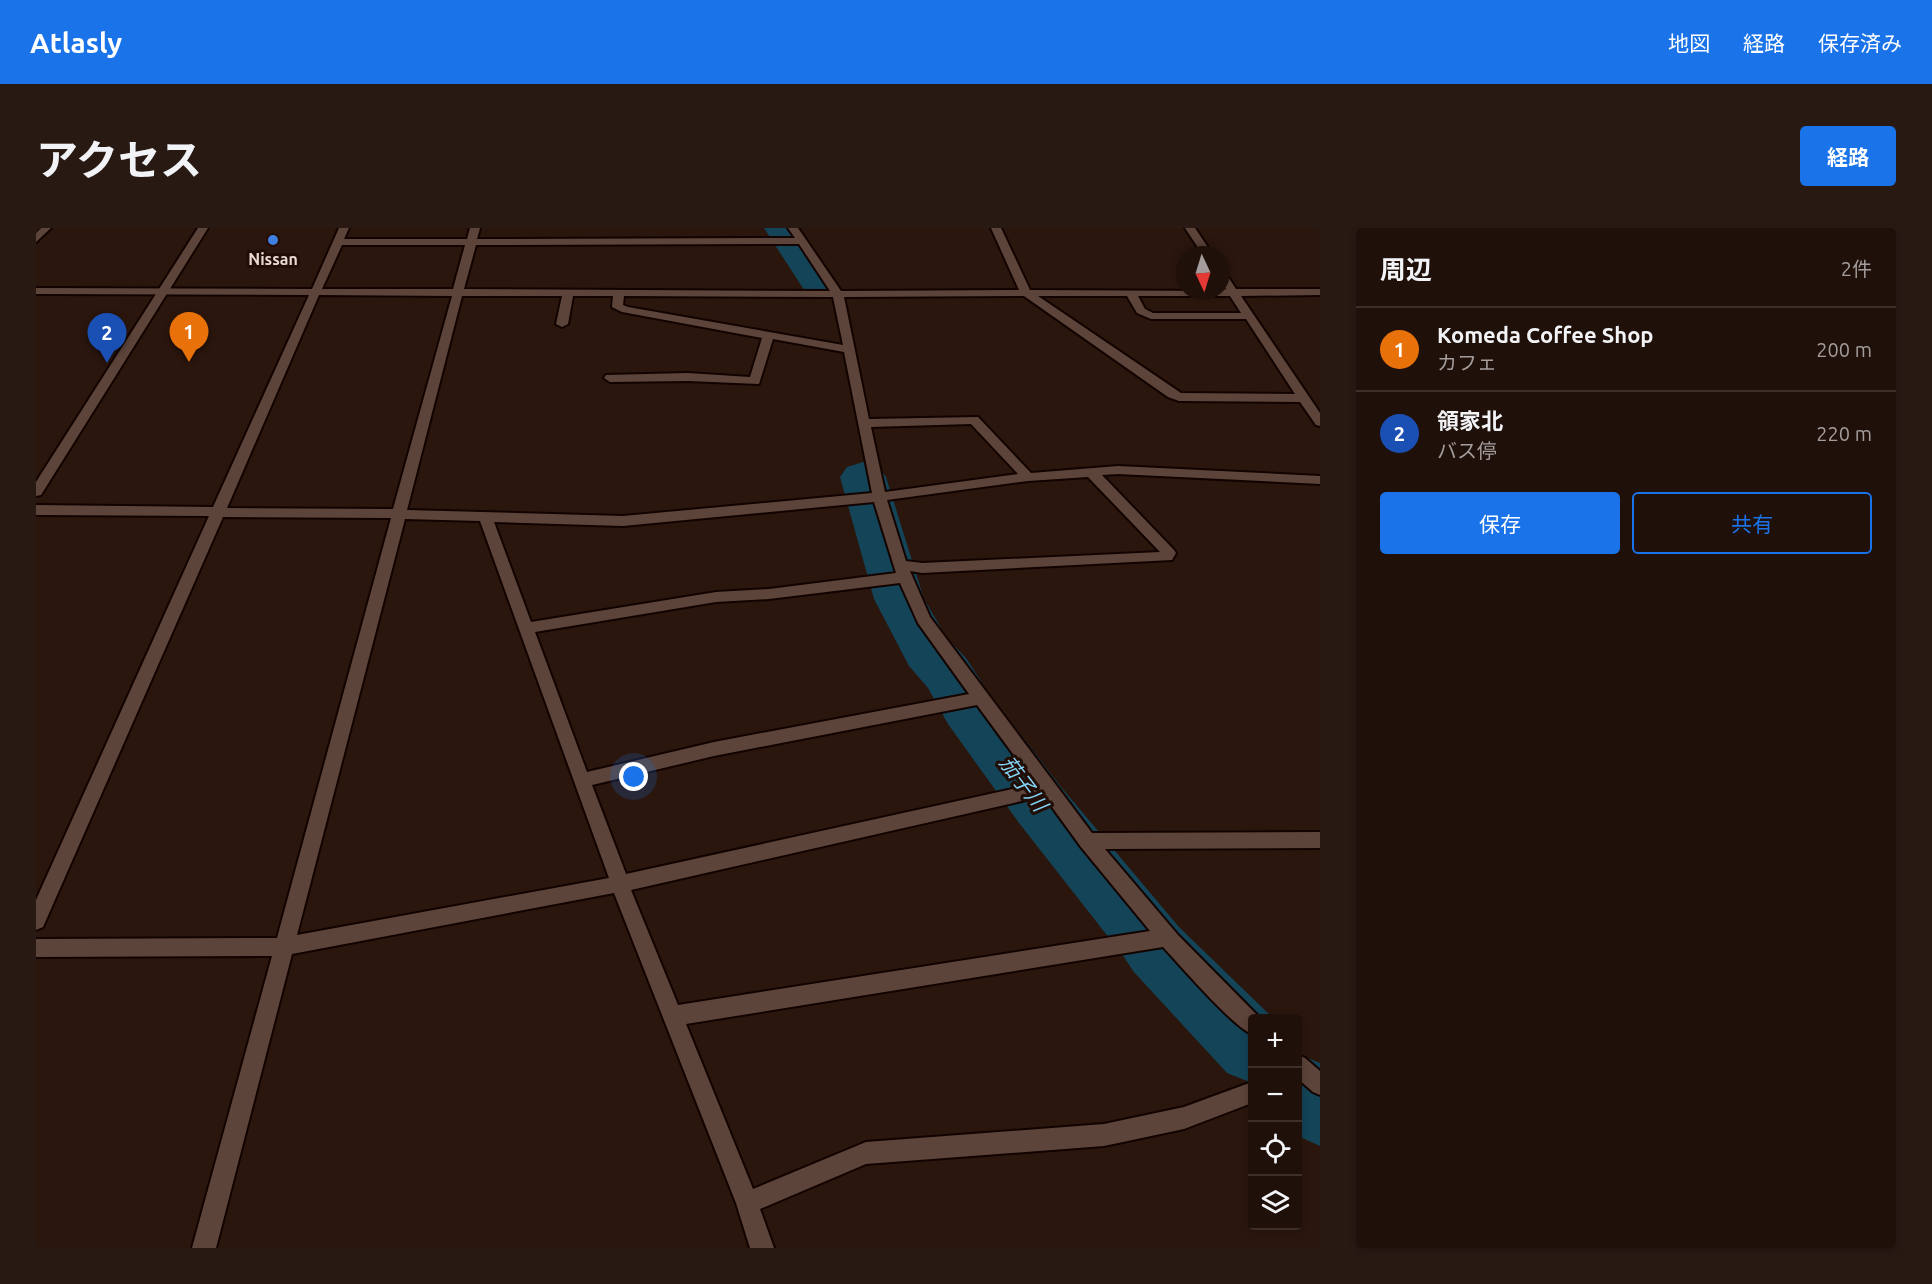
<!DOCTYPE html>
<html lang="ja">
<meta charset="utf-8">
<style>
body{margin:0;font-family:Ubuntu,"Noto Sans JP",sans-serif;background:#281913;color:#f1f3f6}
.controls{position:absolute;right:18px;bottom:18px;display:grid;overflow:hidden;border-radius:6px;box-shadow:0 3px 9px #0003}
.controls button{width:54px;height:54px;display:grid;place-items:center;padding:0;border:0;border-bottom:2px solid #3d302b;background:#20100a;color:#f1f3f6;font:30px sans-serif}
.compass{position:absolute;left:1140px;top:18px;width:54px;height:54px;border-radius:50%;background:#20100a;box-shadow:0 3px 9px #0003;rotate:176deg}
.you{position:absolute;left:598px;top:549px;width:21px;height:21px;margin:-15px;border:4px solid #fff;border-radius:50%;background:#1a73e8;box-shadow:0 0 0 9px #1a73e833}
.badge{display:grid;place-items:center;width:39px;height:39px;border-radius:50%;background:#1a73e8;color:#fff;font-size:20px;font-weight:700}
.pin{position:absolute;translate:-50% -50px;filter:drop-shadow(0 2px 3px #0008)}
.pin::after{content:'';position:absolute;top:32px;width:21px;height:18px;background:inherit;clip-path:polygon(0 0,100% 0,50% 100%)}
.list{margin:0;padding:0;list-style:none}
h2{display:flex;justify-content:space-between;align-items:center;height:78px;margin:0;padding:0 24px;font-size:26px}
h2 small{font-size:20px;font-weight:400;color:#a29d9c}
.list li{display:grid;grid-template-columns:39px 1fr auto;gap:18px;align-items:center;box-sizing:border-box;height:84px;padding:0 24px;border-top:2px solid #3d302b}
.list b{display:block;font-size:22px;white-space:nowrap}
.list p{margin:0;font-size:20px;white-space:nowrap;color:#a29d9c}
.list em{font-size:20px;font-style:normal;color:#a29d9c}
.actions{display:flex;gap:12px;padding:18px 24px}
.actions a{flex:1;padding:14px 0;border:2px solid #1a73e8;border-radius:6px;text-align:center;font-size:21px;color:#1a73e8}
.actions .main{background:#1a73e8;color:#fff}
.icon{flex:none;width:33px;height:33px;fill:none;stroke:currentColor;stroke-width:2;stroke-linecap:round;stroke-linejoin:round}
.map{position:relative;flex:none;width:1284px;height:1020px;overflow:hidden;border-radius:6px}
header{display:flex;align-items:center;gap:36px;box-sizing:border-box;height:84px;padding:0 30px;background:#1a73e8;color:#fff}
header strong{font-size:28px}
nav{display:flex;gap:33px;margin-inline-start:auto;font-size:21px}
.intro{display:flex;align-items:center;justify-content:space-between;box-sizing:border-box;height:144px;padding:0 36px}
h1{margin:0;font-size:42px}
.button{padding:15px 27px;border-radius:6px;background:#1a73e8;color:#fff;font-size:21px;font-weight:700}
main{display:flex;gap:36px;padding:0 36px}
aside{flex:1;background:#20100a;border-radius:6px;box-shadow:0 3px 9px #0003}
.map>svg:first-child{display:block}
.lines{fill:none;stroke-linecap:round;stroke-linejoin:round}
.river{fill:#134457;fill-rule:evenodd}
.minor-casing{stroke:#120300;stroke-width:4}
.tertiary-casing{stroke:#120300;stroke-width:4}
.minor{fill:#5c443a;fill-rule:evenodd}
.tertiary{fill:#5c443a;fill-rule:evenodd}
.shop-dot{fill:#3f7fe0;stroke:#210d05;stroke-width:2}
.labels{text-anchor:middle;dominant-baseline:central;stroke-width:6;stroke-linejoin:round;paint-order:stroke}
.far-poi-label{font-size:16px;font-weight:bold;fill:#e7d8d1;stroke:#210d05}
.water-label{font-size:21px;font-style:italic;fill:#82d0f2;stroke:#210d05}
</style>
<header>
<strong>Atlasly</strong>
<nav><a>地図</a><a>経路</a><a>保存済み</a></nav>
</header>
<div class="intro"><h1>アクセス</h1><a class="button">経路</a></div>
<main>
<div class="map">
<svg width="1284" height="1020" viewBox="0 0 1284 1020">
<rect width="100%" height="100%" fill="#2b160d"/>
<g class="lines">
<path class="river" d="M728,0h34l41,60 -5,8 -13,3 -13,-3z
M827,234l16,5 7,10 38,122 23,39 19,20 22,34 73,95 118,140 94,91h-21v65l-25,-10 -94,-102 -9,-14 -105,-134 -71,-99 -20,-36 -19,-22 -35,-67 -34,-122 7,-10z
M1262,826l22,9v83l-22,-10z"/>
<defs>
<path id="minor" d="M5,0h10l-15,14v-9z
M303,0h10l-5,11h123l3,-11h10l-3,11 318,-1 -7,-10h10l43,63 178,-1 -28,-62h10l29,62 191,1 5,-2 -5,-7v-11l4,1 11,17h84v6l-79,1 79,117v13l-4,-1 -16,-23 -121,-1 -11,-4 -144,-101 -180,1 25,122 109,-2 53,56 87,-7 202,10v8l-202,-10 -16,1 72,75 2,3 -4,7 -250,13 -12,-2 20,46 162,216 228,-1v16l-215,1 73,86 81,82 -7,1v16c-19,-7 -72,-69 -89,-87l-477,77 67,165 113,-47 238,-18 80,-17 68,-25v21l-68,26 -80,17 -238,18 -106,45 14,39h-24l-14,-45 -122,-310 -322,61 -76,294h-24l80,-292 -236,1v-18l241,-1 114,-420 -168,-1 -180,410 -7,3v-30l173,-384 -173,-1v-10l177,2 96,-212 -273,-1v-6l276,1zM763,16l31,47 -366,-2 12,-44zM306,17h123l-12,44h-131zM283,67l133,1 -59,213 -166,-1zM426,68h100l-6,28 6,3 6,-3 5,-28h40l-1,11 10,5 140,26 -12,39 -62,-4 -82,2 -2,3 6,4 78,-1 71,3 14,-45 71,13 28,141 -249,23 -216,-6zM588,68l209,1 10,48 -215,-38 -5,-2zM1002,68h89l10,17 14,6h95l49,75 -114,-1zM1102,68h92l11,17h-88l-8,-4zM935,196l47,50 -133,18 -14,-65zM1052,249l72,75 -238,11 -16,-2 -19,-61 141,-19zM838,274l22,71 -127,16 -53,3 -185,30 -37,-100 129,4zM369,291l75,2 129,357 -312,57zM864,355l18,40 51,71 -255,48 -127,30 -52,-140 181,-30 53,-3zM941,477l58,79 -409,90 -34,-89 122,-29zM1008,568l37,51 69,84 -472,74 -47,-115z
M1149,0h10l18,27h-10z
M1262,827l7,3 15,13v24l-7,-3 -15,-13z"/>
<path id="tertiary" d="M162,0h10l-167,267 -5,1v-14z"/>
</defs>
<use href="#minor" class="minor-casing"/>
<use href="#tertiary" class="tertiary-casing"/>
<use href="#minor" class="minor"/>
<use href="#tertiary" class="tertiary"/>
</g>
<circle class="shop-dot" cx="237" cy="12" r="6"/>
<g class="labels">
<g class="far-poi-label">
<text x="237" y="31">Nissan</text>
</g>
<g class="water-label">
<text transform="translate(988 555) rotate(53)">茄子川</text>
</g>
</g>
</svg>
<div class="controls">
<button>+</button>
<button>−</button>
<button><svg class="icon" aria-label="locate" viewBox="0 0 24 24"><circle cx="12" cy="12" r="6"/><path d="M12 2v4M12 18v4M2 12h4M18 12h4"/></svg></button>
<button><svg class="icon" aria-label="layers" viewBox="0 0 24 24"><path d="M12 4l9 5-9 5-9-5zM3 14l9 5 9-5"/></svg></button>
</div>
<svg class="compass" viewBox="-18 -18 36 36"><path d="M0-13l5 13h-10z" fill="#e53935"/><path d="M0 13l5-13h-10z" fill="#a29d9c"/></svg>
<div class="you"></div>
<div class="pin badge" style="left:153px;top:134px;background:#e8710a">1</div>
<div class="pin badge" style="left:71px;top:135px;background:#1a4fb4">2</div>
</div>
<aside>
<h2>周辺<small>2件</small></h2>
<ul class="list">
<li><span class="badge" style="background:#e8710a">1</span><div><b>Komeda Coffee Shop</b><p>カフェ</p></div><em>200 m</em></li>
<li><span class="badge" style="background:#1a4fb4">2</span><div><b>領家北</b><p>バス停</p></div><em>220 m</em></li>
</ul>
<div class="actions"><a class="main">保存</a><a>共有</a></div>
</aside>
</main>
